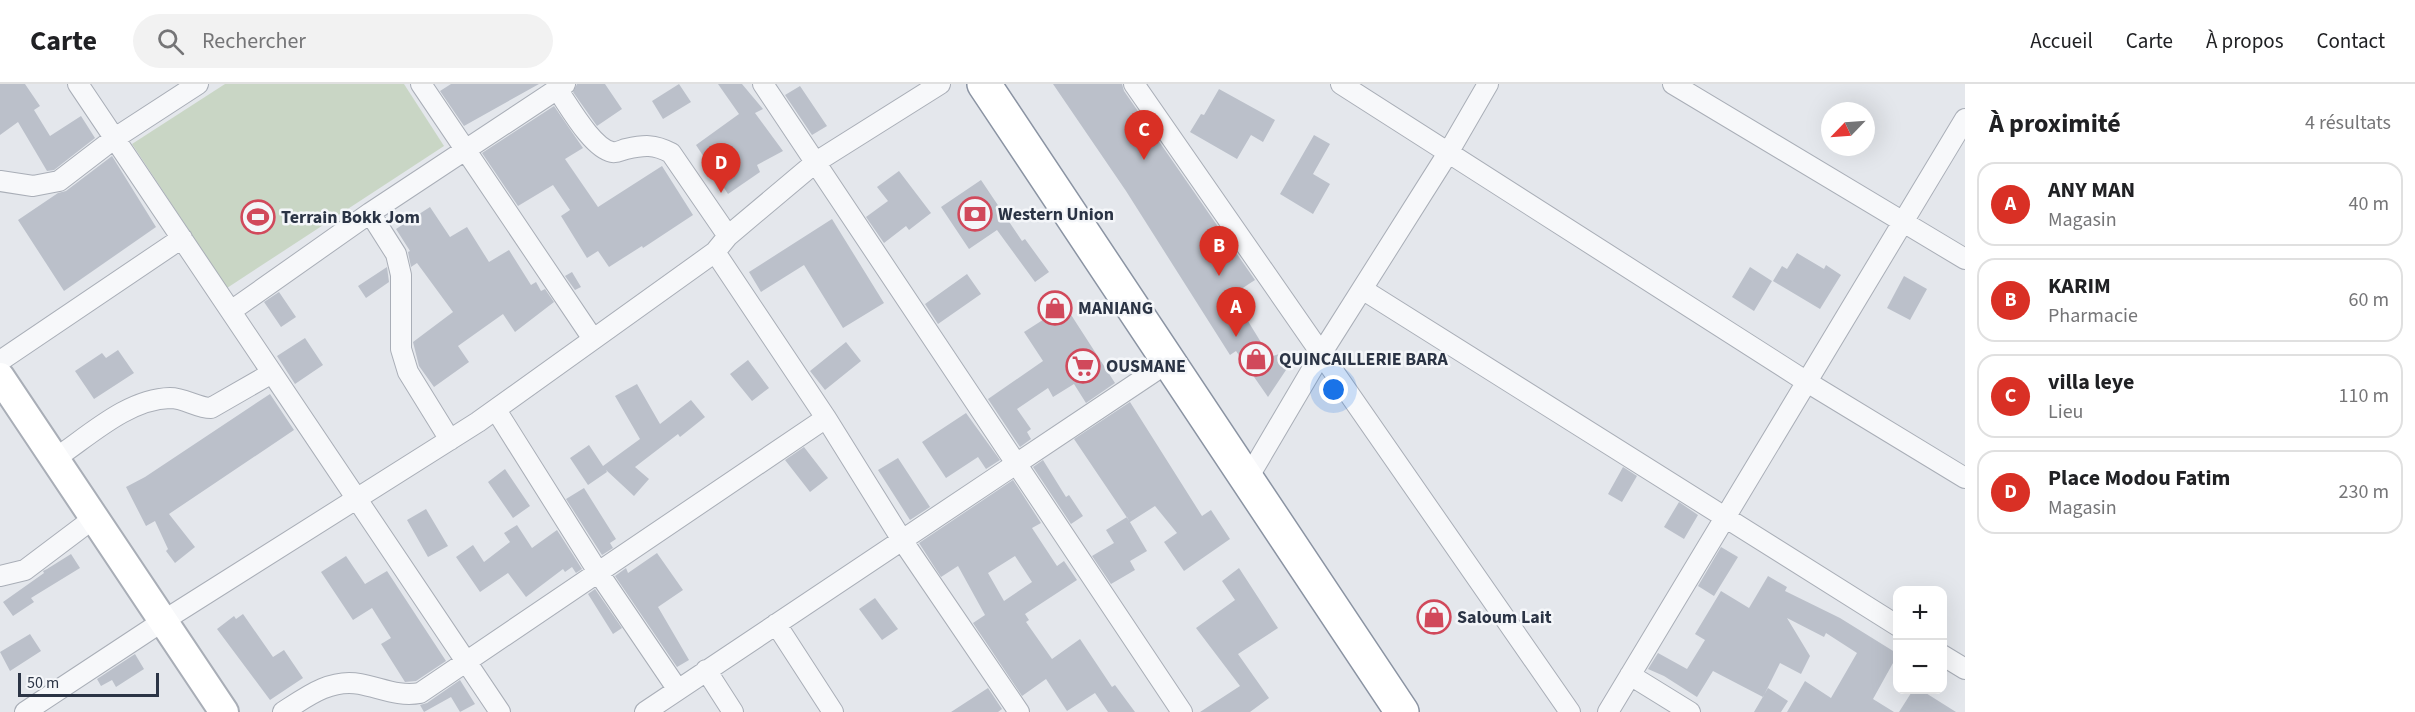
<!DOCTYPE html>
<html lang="fr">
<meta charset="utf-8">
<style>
body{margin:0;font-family:"Source Sans 3",sans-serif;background:#f2f2f2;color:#202124}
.controls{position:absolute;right:18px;bottom:18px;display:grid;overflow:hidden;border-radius:12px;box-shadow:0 6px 24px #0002}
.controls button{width:54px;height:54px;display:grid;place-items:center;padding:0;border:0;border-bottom:2px solid #e0e0e0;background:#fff;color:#202124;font:30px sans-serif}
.compass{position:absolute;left:1821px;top:18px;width:54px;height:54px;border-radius:50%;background:#fff;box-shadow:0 6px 24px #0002;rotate:245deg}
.scale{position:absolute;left:18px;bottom:15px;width:141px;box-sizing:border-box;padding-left:6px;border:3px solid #2b3445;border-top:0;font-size:16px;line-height:21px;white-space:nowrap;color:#2b3445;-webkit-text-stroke:4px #f4f6f9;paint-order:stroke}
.you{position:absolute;left:1334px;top:306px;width:21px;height:21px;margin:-15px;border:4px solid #fff;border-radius:50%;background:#1a73e8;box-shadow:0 0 0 9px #1a73e833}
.badge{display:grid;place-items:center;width:39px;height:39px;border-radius:50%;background:#d93025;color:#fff;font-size:20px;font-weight:700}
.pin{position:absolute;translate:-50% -50px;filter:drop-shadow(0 2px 3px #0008)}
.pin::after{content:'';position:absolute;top:32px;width:21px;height:18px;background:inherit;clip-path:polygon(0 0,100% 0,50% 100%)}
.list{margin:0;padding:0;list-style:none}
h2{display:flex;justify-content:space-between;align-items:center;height:78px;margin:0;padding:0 24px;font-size:26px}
h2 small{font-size:20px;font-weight:400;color:#757577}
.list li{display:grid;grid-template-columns:39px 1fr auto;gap:18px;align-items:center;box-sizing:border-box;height:84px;margin:0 12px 12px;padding:0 12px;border:2px solid #e0e0e0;border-radius:18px}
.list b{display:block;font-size:22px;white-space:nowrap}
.list p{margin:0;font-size:20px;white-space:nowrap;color:#757577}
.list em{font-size:20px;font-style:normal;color:#757577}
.icon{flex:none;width:33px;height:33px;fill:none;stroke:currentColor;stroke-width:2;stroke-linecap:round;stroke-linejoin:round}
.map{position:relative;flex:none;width:1965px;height:628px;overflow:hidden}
header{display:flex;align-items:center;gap:36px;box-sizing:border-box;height:84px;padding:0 30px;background:#fff;border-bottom:2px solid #e0e0e0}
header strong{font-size:28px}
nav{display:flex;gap:33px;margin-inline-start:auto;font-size:21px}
.search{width:420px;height:54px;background:#f2f2f2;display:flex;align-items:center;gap:15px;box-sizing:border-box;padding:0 21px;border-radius:33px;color:#757577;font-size:22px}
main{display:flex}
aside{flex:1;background:#fff}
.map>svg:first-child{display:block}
.green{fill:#c9d6c5}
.building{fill:#bbc0ca;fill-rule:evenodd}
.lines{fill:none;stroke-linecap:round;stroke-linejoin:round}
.minor-casing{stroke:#a9aeb7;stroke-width:22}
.secondary-casing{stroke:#a9aeb7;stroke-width:32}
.trunk-casing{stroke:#8b94a3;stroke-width:36}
.minor{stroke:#f7f8fa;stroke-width:20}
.secondary{stroke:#fff;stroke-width:28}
.trunk{stroke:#fff;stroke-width:33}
.labels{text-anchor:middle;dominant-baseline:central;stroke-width:5;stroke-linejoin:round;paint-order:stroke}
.poi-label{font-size:18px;font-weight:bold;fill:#2b3445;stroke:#f4f6f9;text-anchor:start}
</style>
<header>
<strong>Carte</strong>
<div class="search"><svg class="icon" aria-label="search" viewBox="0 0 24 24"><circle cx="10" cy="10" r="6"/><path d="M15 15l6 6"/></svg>Rechercher</div>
<nav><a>Accueil</a><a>Carte</a><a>À propos</a><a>Contact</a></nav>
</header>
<main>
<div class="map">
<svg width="1965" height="628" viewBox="0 0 1965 628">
<rect width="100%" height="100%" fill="#e4e7ec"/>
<path class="green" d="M225,0h179l40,62 -217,142 -95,-144z"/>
<path class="building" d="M0,0h25l15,22 -6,4 16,26 31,-20 14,22 -41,32 -7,1 -29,-49 -18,13z
M451,0h88l-75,42 -24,-35z
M577,0h28l17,25 -25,17 -24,-34z
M679,0l12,18 -28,17 -11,-18z
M718,0h24l21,25 -8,4 28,38 -26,14 3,7 -32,22 -32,-49 43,-31z
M1053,0h69l2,7 131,189 -23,15 38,62 9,-3 7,16 -18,27 -32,-46 -6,4 -104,-164z
M800,2l27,40 -15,9 -27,-40z
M1219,5l56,31 -12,22 -12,-7 -14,24 -47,-27 11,-18 3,1z
M554,22l29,42 -18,11 33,48 64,-41 31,49 -50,33 -1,-2 -33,21 -11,-16 -11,7 -26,-42 9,-6 -17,-25 -35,21 -36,-53z
M1314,51l16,9 -17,30 17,10 -17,30 -33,-20z
M112,72l44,71 -92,64 -46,-71 40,-27 8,-2z
M899,87l32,42 -22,17 -3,-4 -22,17 -18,-26 22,-16 -11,-14z
M981,96l41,61 3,-2 24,33 -14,10 -38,-52 -28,19 -28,-42z
M430,123l20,30 17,-10 22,35 20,-12 22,35 5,-3 5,9 4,-2 9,13 -39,30 -12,-18 -45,32 11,16 -35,25 -15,-21 -6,-24 40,-30 -36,-49 -6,4 -3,-15 2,-1 -14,-22z
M832,135l52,84 -41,25 -39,-63 -43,27 -12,-20z
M1797,169l27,16 2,-4 15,10 -21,34 -47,-28 9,-15 5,3z
M387,183l2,15 -23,16 -8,-12z
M1750,183l22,14 -18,30 -22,-14z
M572,188l9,15 -6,3 -10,-14z
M967,190l14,20 -43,30 -13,-20z
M1904,192l23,13 -17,31 -23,-12z
M279,208l17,25 -15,10 -17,-25z
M1057,209l58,90 -29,20 -12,-19 -21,13 -5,-9 -31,21 14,20 -4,3 4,7 -11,8 -32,-48 55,-38 -19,-29 25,-16 -8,-12z
M305,254l18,27 -28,19 -18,-28z
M846,258l15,19 -36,29 -15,-19z
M118,266l16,23 -40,26 -19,-28 27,-18 4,5z
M748,276l21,28 -17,13 -22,-27z
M637,300l23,40 31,-24 14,17 -25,20 -2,-3 -43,33 14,12 -15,17 -28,-26 1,2 -19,13 -18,-27 19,-13 14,21 37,-27 -25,-43z
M270,310l24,36 -125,84 26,33 -20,16 -9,-12 2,-2 -13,-28 -9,5 -20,-39 19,-10z
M1130,318l72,114 9,-6 19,29 -46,32 -20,-29 13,-9 -22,-27 -25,16 -56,-83z
M966,329l34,47 -14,9 -8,-12 -32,21 -24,-36z
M804,363l24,31 -18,14 -25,-32z
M898,374l32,49 -20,13 -32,-50z
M1043,376l23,37 3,-2 14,21 -12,8 -38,-57z
M1623,383l14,9 -15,26 -14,-8z
M505,385l25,37 -17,12 -25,-36z
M1013,396l28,43 -9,5 25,38 7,-5 13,19 -52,34 4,6 -3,2 26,37 28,-20 32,48 3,-2 20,27h-27l-13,-19 -28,18 -21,-32 -24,17 -49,-73 12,-8 -27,-49 -17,11 -22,-34zM1015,472l17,26 -28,19 -16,-28z
M584,404l32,51 -6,4 3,5 -11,7 -36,-56z
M1679,418l19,13 -14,24 -20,-12z
M426,425l22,37 -20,11 -21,-37z
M1127,433l20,34 -17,10 5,9 -24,14 -19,-28 22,-13 -8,-13z
M517,441l15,23 25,-18 25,39 -6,4 -4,-6 -7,5 -2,-3 -37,28 -18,-24 -28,19 -24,-35 17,-12 11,17 26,-20 -6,-9z
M1721,463l17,10 -24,39 -16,-10z
M657,469l26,37 -25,17 31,53 -12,7 -62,-91 11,-8 2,5z
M71,470l9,14 -49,30 3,4 -21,14 -10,-14 41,-29 -1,-2 4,-2z
M346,472l19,28 22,-13 59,90 -30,20 -11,1 -24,-38 10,-6 -19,-30 -19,12 -32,-48z
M1239,484l39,60 -40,26 31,44 -19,14h-50l40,-26 -44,-58 39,-28 -13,-19z
M1768,492l19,11 -2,4 55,27 58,36 -25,45 21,13h-107l18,-31 26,17 26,-45 -31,-20 -2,4 -37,-19 23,38 -9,18 -21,-11 -17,34 -50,-26 -16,26 -33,-21 -16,-7 10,-16 29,16 18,-29 -10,-6 26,-43 28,17z
M595,505l27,39 -9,6 -25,-40z
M875,514l23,31 -16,11 -23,-31z
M243,530l30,43 11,-7 19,28 -33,22 -53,-71 17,-13 2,3z
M30,550l11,17 -31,20 -10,-19z
M135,570l9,15 -28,18 -4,-7 -11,6 -4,-7z
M460,596l15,24 -15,8 -9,-15 -27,15 -4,-7 7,-2z
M988,604l14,21 -4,3h-47z
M1768,604l20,13 -7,11h-27z
M1913,606h8l35,22h-57z"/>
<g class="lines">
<defs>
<path id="minor" d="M78,0l422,628
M421,0l172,255
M763,0l419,628
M1134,0l436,628
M1341,0l466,298 158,96
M1673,0l292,175
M557,5c12,17 35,59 55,63 5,1 10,-2 14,-3 18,-4 28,-5 45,4l57,83
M0,97l33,5 26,-5 56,-43 83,-54
M370,129l26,41 5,21v74l7,23 42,68
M715,168l111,166 76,122 117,172
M1362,205l536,337
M231,227l139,-98 195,-129
M0,277l182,-123
M496,326l102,162 80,118
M56,374c34,-23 72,-59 114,-60 15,0 27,10 41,10l61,-35
M1248,394l73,-124 127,-201 40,-69
M0,492l25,-6 69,-52
M776,540l57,88
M1942,571l23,14
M706,586l27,42
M1630,591l60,37
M25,628l138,-91 315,-199 237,-170 13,-16 88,-74 124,-78
M283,628c23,-15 48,-34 77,-28 21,4 39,13 60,9l406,-275
M645,628l525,-351
M1608,628l357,-593"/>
<path id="secondary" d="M0,293l224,335"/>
<path id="trunk" d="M984,0l418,628"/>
</defs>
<use href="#minor" class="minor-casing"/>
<use href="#secondary" class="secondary-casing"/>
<use href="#trunk" class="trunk-casing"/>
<use href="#minor" class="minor"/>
<use href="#secondary" class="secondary"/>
<use href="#trunk" class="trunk"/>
</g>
<defs>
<symbol id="bank-ring" viewBox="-11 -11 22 22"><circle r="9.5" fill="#f4f6f9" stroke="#d1495b" stroke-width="1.5"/><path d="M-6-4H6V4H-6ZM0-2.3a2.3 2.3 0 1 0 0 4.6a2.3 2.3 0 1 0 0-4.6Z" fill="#d1495b"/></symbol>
<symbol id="stadium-ring" viewBox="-11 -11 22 22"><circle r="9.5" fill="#f4f6f9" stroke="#d1495b" stroke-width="1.5"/><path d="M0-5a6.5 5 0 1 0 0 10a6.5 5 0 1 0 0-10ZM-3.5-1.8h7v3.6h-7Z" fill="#d1495b"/></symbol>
<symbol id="shop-ring" viewBox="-11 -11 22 22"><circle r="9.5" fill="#f4f6f9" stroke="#d1495b" stroke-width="1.5"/><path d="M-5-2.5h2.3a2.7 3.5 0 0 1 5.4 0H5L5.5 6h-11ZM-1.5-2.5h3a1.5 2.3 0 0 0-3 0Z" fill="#d1495b"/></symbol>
<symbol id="supermarket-ring" viewBox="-11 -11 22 22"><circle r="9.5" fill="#f4f6f9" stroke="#d1495b" stroke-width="1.5"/><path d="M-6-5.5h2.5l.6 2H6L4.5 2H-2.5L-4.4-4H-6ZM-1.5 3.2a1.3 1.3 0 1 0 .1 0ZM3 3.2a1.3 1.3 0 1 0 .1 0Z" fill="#d1495b"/></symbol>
</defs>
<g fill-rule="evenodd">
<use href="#bank-ring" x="956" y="111" width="38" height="38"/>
<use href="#stadium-ring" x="239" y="114" width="38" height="38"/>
<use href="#shop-ring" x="1036" y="205" width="38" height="38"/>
<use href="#shop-ring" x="1237" y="256" width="38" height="38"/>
<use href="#supermarket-ring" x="1064" y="263" width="38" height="38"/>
<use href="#shop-ring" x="1415" y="514" width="38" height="38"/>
</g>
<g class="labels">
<g class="poi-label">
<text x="998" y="130">Western Union</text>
<text x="281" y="133">Terrain Bokk Jom</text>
<text x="1078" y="224">MANIANG</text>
<text x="1279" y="275">QUINCAILLERIE BARA</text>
<text x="1106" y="282">OUSMANE</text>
<text x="1457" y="533">Saloum Lait</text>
</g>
</g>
</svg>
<div class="controls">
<button>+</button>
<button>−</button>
</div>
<svg class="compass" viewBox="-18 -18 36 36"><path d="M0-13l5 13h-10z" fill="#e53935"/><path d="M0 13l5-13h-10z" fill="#757577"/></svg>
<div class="scale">50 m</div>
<div class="you"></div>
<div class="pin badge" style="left:1236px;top:253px">A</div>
<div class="pin badge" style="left:1219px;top:192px">B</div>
<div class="pin badge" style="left:1144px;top:76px">C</div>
<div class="pin badge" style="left:721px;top:109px">D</div>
</div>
<aside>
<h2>À proximité<small>4 résultats</small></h2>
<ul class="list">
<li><span class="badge">A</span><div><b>ANY MAN</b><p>Magasin</p></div><em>40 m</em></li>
<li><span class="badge">B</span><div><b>KARIM</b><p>Pharmacie</p></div><em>60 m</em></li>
<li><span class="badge">C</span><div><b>villa leye</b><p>Lieu</p></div><em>110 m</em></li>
<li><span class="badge">D</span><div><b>Place Modou Fatim</b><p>Magasin</p></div><em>230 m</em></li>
</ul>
</aside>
</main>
